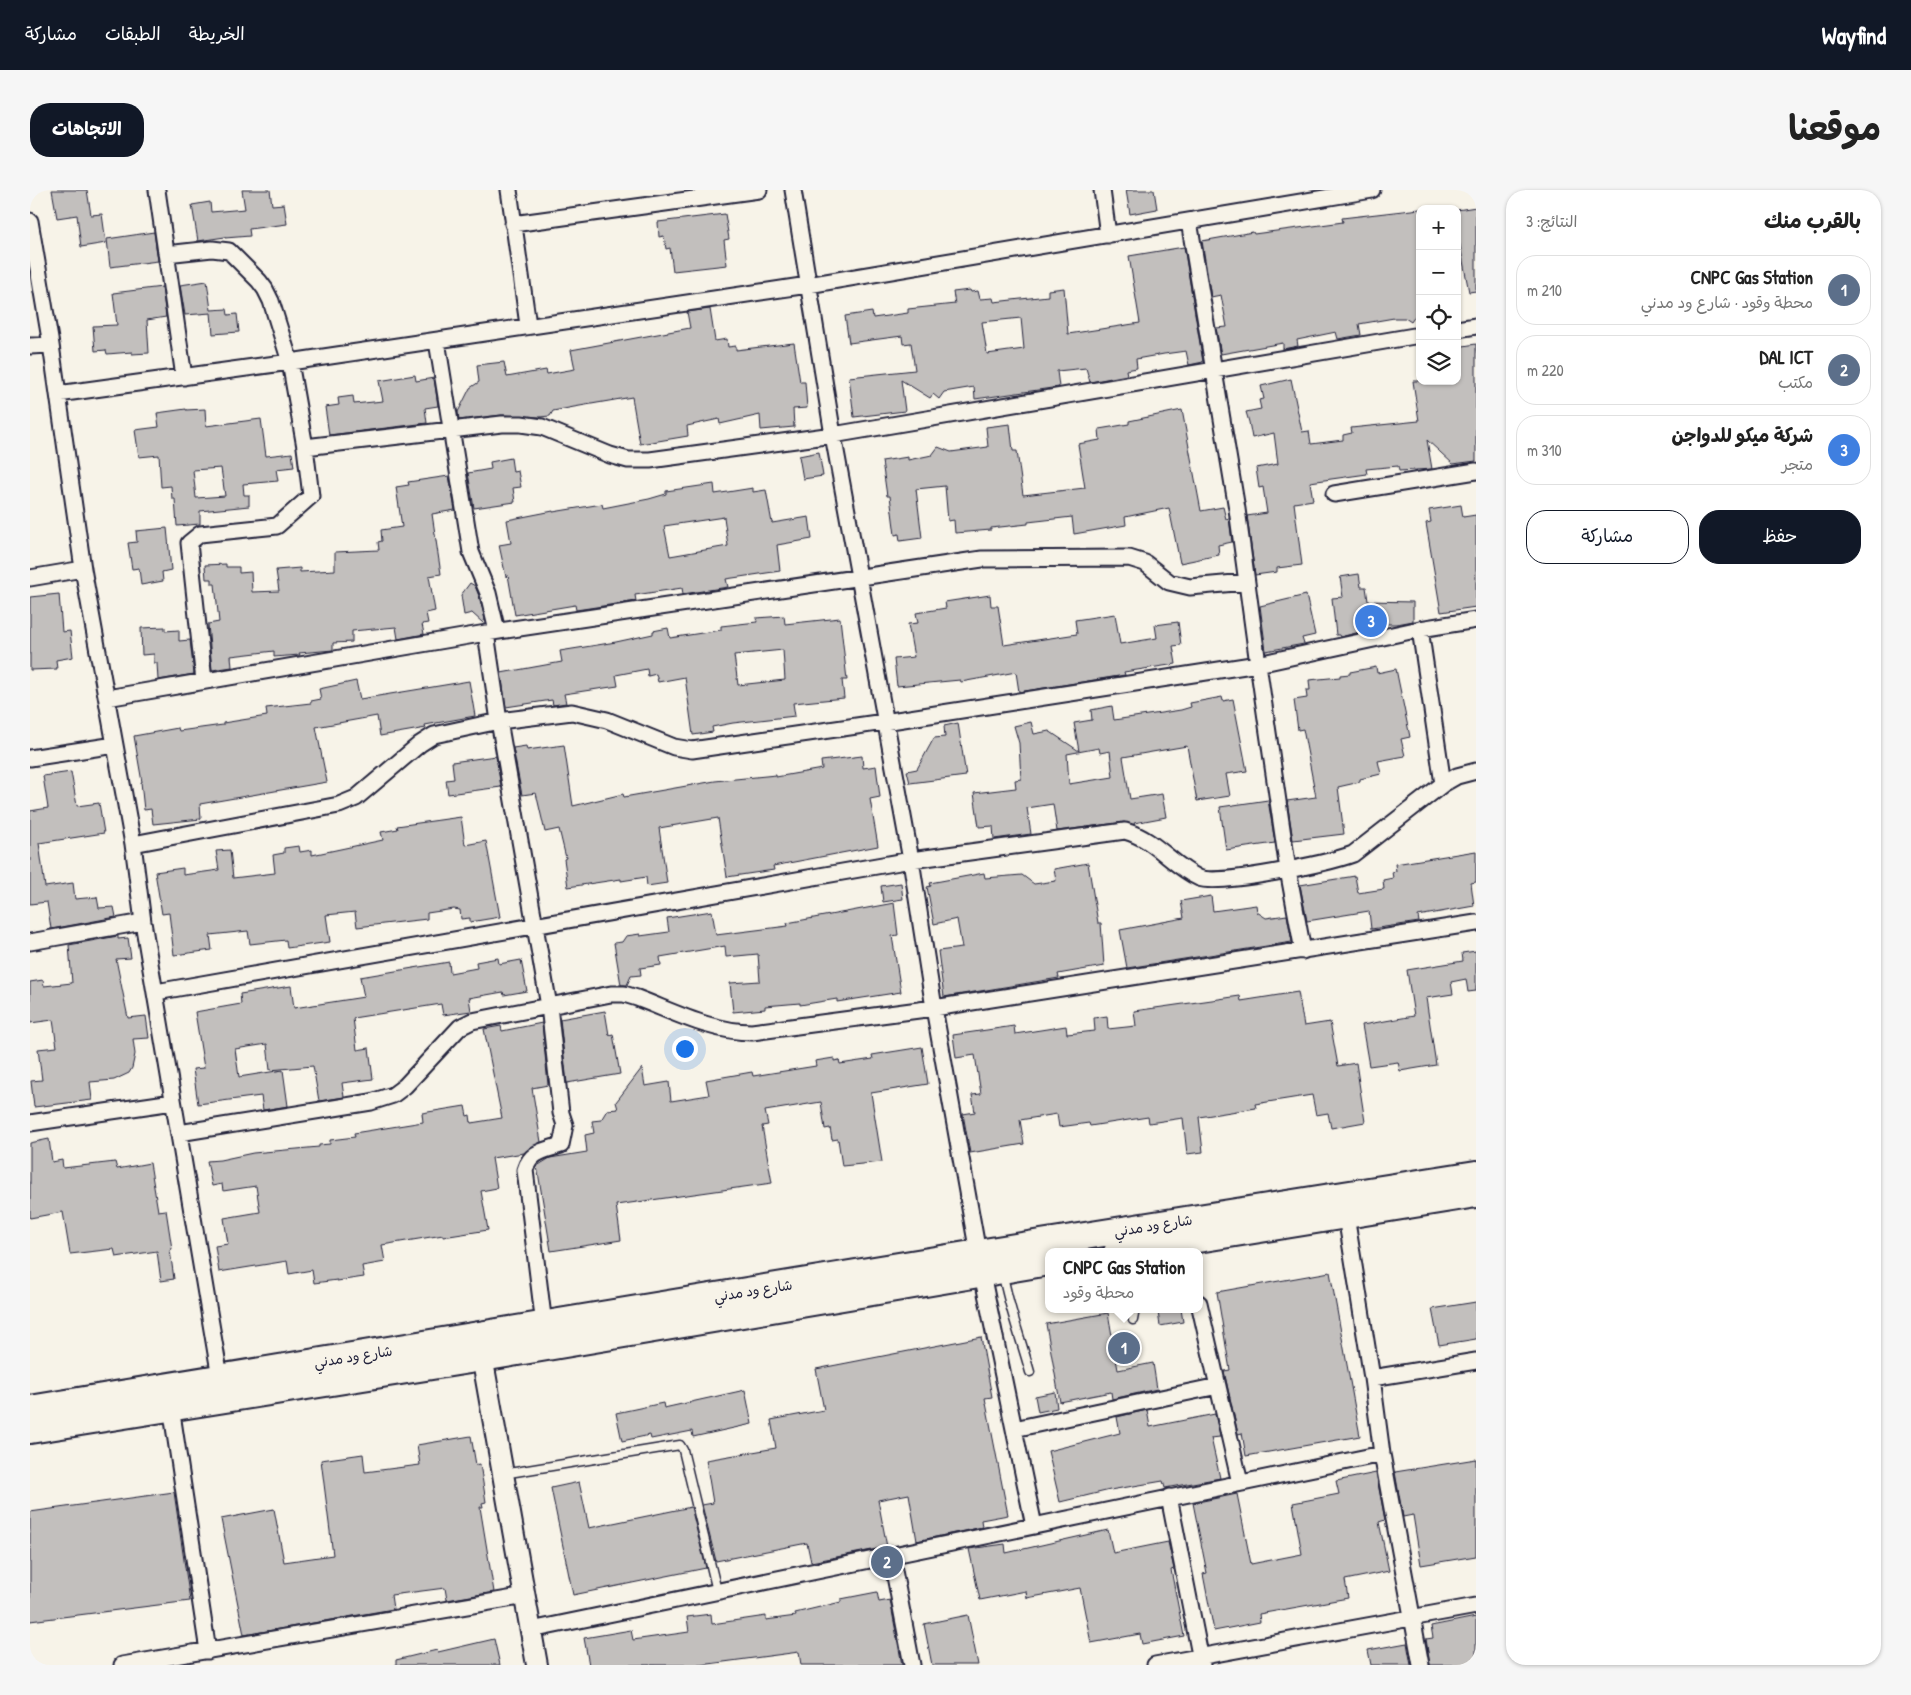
<!DOCTYPE html>
<html lang="ar">
<meta charset="utf-8">
<style>
body{margin:0;font-family:"Patrick Hand","Playpen Sans Arabic",sans-serif;background:#f6f6f6;color:#222;direction:rtl}
.controls{position:absolute;right:15px;top:15px;display:grid;overflow:hidden;border-radius:10px;box-shadow:0 1px 4px #0004}
.controls button{width:45px;height:45px;display:grid;place-items:center;padding:0;border:0;border-bottom:1px solid #e0e0e0;background:#fff;color:#222;font:25px sans-serif}
.you{position:absolute;left:654px;top:858px;width:18px;height:18px;margin:-12px;border:4px solid #fff;border-radius:50%;background:#1a73e8;box-shadow:0 0 0 8px #1a73e833}
.badge{display:grid;place-items:center;width:32px;height:32px;border-radius:50%;background:#111827;color:#fff;font-size:16px;font-weight:700}
.pin{position:absolute;translate:-50% -50%;border:2px solid #fff;box-shadow:0 1px 5px #0006}
.popup{position:absolute;left:1015px;top:1058px;width:158px;height:65px;box-sizing:border-box;display:grid;place-content:center;border-radius:10px;background:#fff;filter:drop-shadow(0 1px 4px #0005);font-size:16px;white-space:nowrap;color:#767676}
.popup b{font-size:19px;color:#222}
.popup::after{content:'';position:absolute;left:50%;top:100%;margin-left:-10px;border:10px solid transparent;border-top-color:#fff}
.list{margin:0;padding:0;list-style:none}
h2{display:flex;justify-content:space-between;align-items:center;height:65px;margin:0;padding:0 20px;font-size:21px}
h2 small{font-size:16px;font-weight:400;color:#767676}
.list li{display:grid;grid-template-columns:32px 1fr auto;gap:15px;align-items:center;box-sizing:border-box;height:70px;margin:0 10px 10px;padding:0 10px;border:1px solid #e0e0e0;border-radius:20px}
.list b{display:block;font-size:19px;white-space:nowrap}
.list p{margin:0;font-size:16px;white-space:nowrap;color:#767676}
.list em{font-size:16px;font-style:normal;color:#767676}
.actions{display:flex;gap:10px;padding:15px 20px}
.actions a{flex:1;padding:11px 0;border:1px solid #111827;border-radius:20px;text-align:center;font-size:18px;color:#111827}
.actions .main{background:#111827;color:#fff}
.icon{flex:none;width:28px;height:28px;fill:none;stroke:currentColor;stroke-width:2;stroke-linecap:round;stroke-linejoin:round}
.map{position:relative;flex:none;width:1446px;height:1475px;overflow:hidden;direction:ltr;border-radius:20px}
header{display:flex;align-items:center;gap:30px;box-sizing:border-box;height:70px;padding:0 25px;background:#111827;color:#fff}
header strong{font-size:24px}
nav{display:flex;gap:28px;margin-inline-start:auto;font-size:18px}
.intro{display:flex;align-items:center;justify-content:space-between;box-sizing:border-box;height:120px;padding:0 30px}
h1{margin:0;font-size:35px}
.button{padding:12px 22px;border-radius:20px;background:#111827;color:#fff;font-size:18px;font-weight:700}
main{display:flex;gap:30px;padding:0 30px}
aside{flex:1;background:#fff;border-radius:20px;box-shadow:0 1px 4px #0004}
.map>svg:first-child{display:block}
.building{fill:#c2bfbd;stroke:#22223b;fill-rule:evenodd}
.lines{fill:none;stroke-linecap:round;stroke-linejoin:round}
.service-casing{stroke:#22223b;stroke-width:11}
.minor-casing{stroke:#22223b;stroke-width:19}
.tertiary-casing{stroke:#22223b;stroke-width:24}
.trunk-casing{stroke:#22223b;stroke-width:30}
.service{stroke:#f7f3e8;stroke-width:8}
.minor{stroke:#f7f3e8;stroke-width:15}
.tertiary{stroke:#f7f3e8;stroke-width:20}
.trunk{stroke:#f7f3e8;stroke-width:26}
.labels{text-anchor:middle;dominant-baseline:central;stroke-width:5;stroke-linejoin:round;paint-order:stroke}
.street-label{font-size:14px;fill:#22223b;stroke:#f7f3e8}
</style>
<header>
<strong>Wayfind</strong>
<nav><a>الخريطة</a><a>الطبقات</a><a>مشاركة</a></nav>
</header>
<div class="intro"><h1>موقعنا</h1><a class="button">الاتجاهات</a></div>
<main>
<aside>
<h2>بالقرب منك<small>النتائج: 3</small></h2>
<ul class="list">
<li><span class="badge" style="background:#5c6f8a">1</span><div><b>CNPC Gas Station</b><p>محطة وقود · شارع ود مدني</p></div><em>210 m</em></li>
<li><span class="badge" style="background:#5c6f8a">2</span><div><b>DAL ICT</b><p>مكتب</p></div><em>220 m</em></li>
<li><span class="badge" style="background:#3f7fe0">3</span><div><b>شركة ميكو للدواجن</b><p>متجر</p></div><em>310 m</em></li>
</ul>
<div class="actions"><a class="main">حفظ</a><a>مشاركة</a></div>
</aside>
<div class="map">
<svg width="1446" height="1475" viewBox="0 0 1446 1475">
<rect width="100%" height="100%" fill="#f7f3e8"/>
<filter id="ink" filterUnits="userSpaceOnUse"><feTurbulence type="fractalNoise" baseFrequency=".02" numOctaves="2"/><feDisplacementMap in="SourceGraphic" scale="10" xChannelSelector="R" yChannelSelector="G"/><feConvolveMatrix kernelMatrix="1 2 1 2 8 2 1 2 1" color-interpolation-filters="sRGB"/></filter>
<g filter="url(#ink)">
<path class="building" d="M22,0h35l4,25 11,-1 4,29 -25,4 -4,-32 -20,3z
M212,0h28l2,15 12,-1 3,20 -38,5 1,7 -25,2v-1l-27,4 -6,-36 18,-3 1,10 34,-3z
M1096,0h28l3,19 -27,5z
M1446,17v84l-7,1 -12,-62v-20z
M1390,19v106l-5,1 -4,6 -6,-4h-11l-35,6 2,11 -23,4 -2,-7 -39,8 1,6 -15,3v-6l-62,11 -5,-26 11,-1 -6,-32 -10,2 -9,-56 51,-9 1,2 89,-12 -1,-4z
M695,24l4,25 -5,1 3,25 -54,6 -3,-23 -4,1 -2,-13 -5,1 -1,-15z
M124,42l4,29 -48,6 -3,-28z
M1154,57l19,115 -14,3 -3,-14 -22,3 -28,5 1,9 -11,2 1,5 -37,7 -4,-14 -29,3 2,16 -84,12 -1,-12 -30,5 -5,7 -6,-5 -3,4 -29,-18 4,31 -51,6 -5,-40 66,-7 -4,-27 -8,1 -1,-8 -53,7 -4,-27 27,-4 1,6 35,-5v-4l47,-5 -2,-12 17,-2 1,2 7,-1 2,8 13,-1 1,4 54,-6v-6l16,-2 4,46 72,-11 -11,-67zM991,128l3,31 -37,5 -5,-32z
M177,91l4,29 16,-1 1,6 9,-1 2,18 -26,2 -2,-21 -26,2 -5,-30z
M132,97l4,30 -19,3 2,33 -17,1v-2l-25,2 -1,-4 -11,1 -2,-25 24,-1 -4,-32z
M680,119l5,32 12,-2 1,8 8,-1v4l58,-7 6,39h5l2,26 -14,1 1,18 -33,3 -1,-15 -40,9 -1,-5 -32,7 1,10 -48,8 -8,-47 -58,10 -21,4 -3,5 -10,1 -38,-2 -43,5 -1,-8 12,-24 9,-6 -2,-17 27,-3 3,15 39,-7 1,4 28,-5 -4,-19 119,-22 -3,-16z
M1446,154v117l-23,3 -26,-24 5,29 -33,2 -1,-5 -32,3 1,5 -57,8 3,18 -19,3 8,62 -25,3v4l-22,3 -8,-59 20,-3 -4,-26 -4,1 -3,-20 22,-4 -4,-31 -22,5 -3,-16 -3,-10 15,-3 -2,-9 5,-1 -3,-13 30,-7 11,53 7,-1 2,13 32,-4v-5l9,-2 -1,-5 68,-7 -6,-40h44v-34z
M385,185l1,6 18,-3 4,28 -13,2 2,15 -98,12 -4,-28 14,-2 -1,-7 15,-2 1,8 29,-3 -4,-20z
M156,219v1l19,-1 1,17 55,-7 5,37 26,-3 2,14 -18,2 2,12 -35,3 1,11h5v11l-49,5v13l-23,2 -2,-27h-3l-1,-13 -10,1 -2,-32 -20,2 -4,-27 24,-3 -2,-14zM191,278l4,28 -29,2 -3,-28z
M1152,220l19,101 22,-4 3,12 3,-1 3,24 -14,3 1,10 -39,8 -11,-55 -44,9 1,8 -52,9 -2,-17 -44,5v2l-37,4v2l-36,3 -1,-13 -6,1 -3,-35 -29,3 6,49 -22,3 -1,-7 -4,1 -5,-39h-3l-5,-35 26,-4v3l24,-5 6,-8 13,5 37,-5 -2,-20 24,-3 3,27h4l6,44 62,-7 -7,-44 22,-4 -1,-11 30,-5v-3z
M789,262l4,24 -20,3 -4,-23z
M481,268l2,14 5,-1 3,16 -8,1 2,14 -41,6 -6,-35 23,-4 -1,-7z
M419,286l6,34 -23,4 9,60 -12,2 6,35 -9,2 2,10 -6,1 2,10 -26,5 -2,-12 -44,4v11l-19,1v7l-34,3 1,2 -26,2v-6l-43,5 1,11 -20,3 -4,-46 11,-2 -4,-38h-3v-5h-6l-1,-14 21,-1v3h13v6l12,-1 1,20 27,-1 -3,-21 24,-2v4l35,-2v-18l44,-2 -1,-8 4,-1 -1,-11 21,-3 -6,-40 13,-2 -1,-3z
M684,294l1,10 38,-6v4l13,-2 6,33 37,-6 3,22 -35,6 3,26 -54,8 2,8 -45,7 -1,-6 -47,7 1,6 -60,9 -1,-5 -60,10 -7,-40 -2,2 -7,-32 12,-2 -4,-23 46,-9v1l49,-8 1,4 46,-9 17,-5v-3zM694,327l4,29 -58,10 -6,-30z
M1431,315l2,12 13,-2v92l-35,5 -15,-89 5,-1 -2,-12z
M137,338l4,42 -9,2 1,9 -22,4 -2,-17 -7,1 -4,-26 9,-1 -1,-11z
M1329,384l2,13h5l2,14 45,1v19l-16,3h-34l1,7 -24,6 -1,-2h-3l-4,-37 11,-1 -3,-20z
M440,393l5,3 4,10 6,23 -2,4 -11,-10 -8,2 -3,-20z
M29,404l3,38 8,-1 3,26 -17,3 1,9 -27,1v-73z
M960,405l1,11h7l6,39 73,-11 -2,-14 40,-6 5,30 37,-6 -2,-13 23,-3 3,23 -8,1 3,18 -52,8 1,3 -106,17 -3,-20 -55,10 -1,-2 -63,6 -3,-27 20,-2 -6,-33 10,-1 -2,-10 30,-5 -1,-6z
M1276,405l9,40 -13,3 2,6 -38,7 -6,-45z
M754,426l1,8 55,-6 7,62h-5l2,18 -51,5 2,13 -62,7 -21,4 1,5 -20,3 -8,-58 -27,5 -2,-8 -8,2 -1,-7 -31,6 2,11 -54,8 2,9 -13,2 -1,-5 -46,7 -5,-34 61,-11 -2,-11 56,-9 37,-8v-3l15,-3 2,10 51,-8v-4l36,-4 -1,-4zM753,460l2,30 -47,5 -4,-30z
M135,437v4l14,-1v11l11,-1 4,34 -36,6 -1,-17h-3v-9l-12,1 -1,-27z
M1346,477l1,6 19,-4 14,68 -9,2 4,17 -27,5 3,13 -21,5v3l-22,5 6,47 -51,6 -6,-39 29,-4 -13,-68 -5,1 -4,-30 13,-2 -1,-8h4l-1,-10 31,-3v-2l10,-1v-2z
M326,491l4,18 109,-18 6,35 -50,9 1,3 -46,8 -3,-20 -61,11 11,55 -127,22 1,15 -48,5 -2,-15 -7,1 -3,-28h1l-8,-46 44,-8 1,3 44,-6v-2l44,-7 -1,-8 45,-5v-2l10,-2 -2,-10z
M1192,507l1,4 10,-2 14,72 -21,3 4,22 -33,5 -10,-55 -64,11 7,42 32,-5 4,23 -32,6 1,2 -11,-3 -67,9 -4,-27 -26,4 4,26 -37,5 -1,-13 -14,1 -5,-34 42,-5 -1,-8 6,-1 -2,-36 -5,-17 17,-4 3,12 15,-3 30,20 -5,-28 18,-3 -1,-10 21,-4 2,14 67,-10 10,-3 -1,-4zM1069,558l1,5 10,-2 3,26 -44,7 -2,-30z
M928,533l8,53 -56,7 -3,-12 10,-2 17,-31 11,-1 -1,-11z
M534,555l9,61 50,-12 1,3 91,-16 61,-6v2l46,-8 -1,-8 41,-5 1,12 13,-2 4,31 -10,2 8,47 -105,20 1,4 -47,7 -9,-59 -59,10 8,55 -20,3 -1,-9 -25,4v-2l-53,8 -4,-28 2,-1 -7,-29 -14,3 -9,-39 -14,2 -9,-47 13,-2 1,4z
M466,566l5,31 -53,7 -2,-14 8,-1 -2,-17z
M41,582l6,34 22,-3 5,30 -65,10 6,44 28,-4 2,16 22,-2 2,11 15,-1 2,10 -65,12 -4,-27 -17,2v-93l18,-3 -5,-32z
M1238,610l7,43 -49,7 -6,-43z
M431,627l4,28 21,-4 14,76 -30,5v-4l-9,1 -1,-9 -6,-1 -27,4v6l-70,8 -2,-15 -29,3 4,27 -43,6 -1,-8 -36,4 -2,-13 -38,4 2,15 -38,5 -5,-42 -7,1 -7,-42 28,-4v7l36,-5 -3,-19 14,-1 3,28 42,-5 -2,-18 11,-2v-5l15,-2 1,6 12,-2v5l71,-15 -2,-8 17,-3 -1,-3z
M1446,661v31l-5,1 3,23 -56,10 1,6 -48,7 -2,-18 -62,10 -7,-36 55,-9 3,17 26,-4 -1,-9 10,-2 -1,-6 4,-1 -1,-7z
M1058,673l10,60h3l3,43 -46,8 1,4 -115,19 -6,-46 24,-3 -5,-29 -23,5 -7,-37 4,-1 -1,-3 54,-10 1,5 37,-3 12,9 22,-3 -2,-12z
M871,693l2,16 -20,3 -2,-16z
M1181,706l2,15 43,-6 1,7 9,6 21,-3 5,27 -165,26 -7,-38 64,-12 -3,-17z
M864,713l4,32 -6,1 9,56 -64,10v-3l-37,6v-2l-35,3v3l-32,3 -3,-29 30,-2 -2,-27 -32,3 -1,-11 -65,11 1,8 -21,3 1,7 -10,1 -4,9h-6l-7,-42 8,-1 4,-6 14,-2v2l29,-4 -2,-14 45,-7 4,24 72,-9 -1,-3z
M88,746v3l10,-1 3,20 -15,1 12,59 18,-2 3,22 -16,1 2,15 -3,14 -3,5 -15,7 -24,2 2,18 -58,7 -3,-26 11,-1 -4,-31 19,-2 -4,-27 -23,3v-41l13,-2 1,6 28,-3 -3,-38z
M1446,761v40l-8,1 -2,-13 -15,3 2,12 -27,4 10,67 -36,6 -2,-9 -29,4 -7,-41 52,-9 -7,-46 56,-9 -1,-8z
M468,768l1,6 22,-4 6,31 -23,4 -1,-3 -34,6 2,13 -28,4 -2,-11 -88,14 4,32 12,-2 4,31 -31,4 2,14 -25,4 -6,-35 -43,4 -3,-26 -32,5 4,28 44,-7 5,36 -25,4 -2,-14 -63,8 -5,-35 11,-1 -9,-56 46,-8 -1,-10 51,-8 3,22 70,-11 -4,-20 89,-15 1,11 27,-5 -1,-6z
M1268,802l6,34 26,-4 8,44 18,-3 9,59 -34,6 -3,-15 -12,2 -4,-20 -57,9 1,4 -57,9 4,35 -16,2 -4,-36 -34,5 -1,-6 -58,9 -1,-3 -30,4 -2,-13 -37,6 4,24 -54,9 -7,-39 12,-2 -3,-17 9,-1 -6,-39 -19,3 -3,-23 61,-9 1,8 51,-8 1,8 28,-3 -1,-13 13,-2 1,13 28,-3 -2,-15 106,-15 1,5z
M575,821l4,24 4,-1 7,40 -53,9 -7,-64z
M512,833l6,62 -16,3 9,54 -17,11 -32,5 5,30 -16,3 7,39 -45,7v-2l-61,10 3,17 -23,4 2,11 -27,4v-1l-23,3 -2,-13 -23,4 -2,-13 -68,11 -4,-26 13,-2 -4,-26 36,-6 -4,-26 -33,5 -1,-7 -10,2 -5,-25 13,-1 33,-7 66,-6v-2l11,-1v-4l25,-3 -1,-4 69,-11 -1,-9 43,-7 2,10 3,-1 1,8 31,-5 -18,-89 17,-3 1,5z
M892,857l6,37 -57,9 11,69 -40,4 -4,-27 -6,1 -2,-12 -5,1 -4,-27 -56,9 3,14 -6,1 10,57 -156,22 5,35 -70,11 -14,-85 13,-8 37,-6 -2,-17 9,-2 -2,-12 9,-1 6,-10 11,-1 -2,-7 26,-34 3,18 24,-4 2,19 38,-6 -3,-15 46,-8 1,4 63,-10 -1,-5 19,-3v3l5,-1 1,4 33,-5 -1,-4z
M19,949l3,23 10,-2 1,8 52,-6 2,7 33,-6 8,48 8,-1 6,39 -2,1 4,29 -13,2 -4,-30 -41,6 -2,-8 -44,5 -7,-42 -33,6v-75z
M1300,1082l30,164 -114,20 -4,-23 -4,1 -14,-63 6,-1 -13,-78z
M1446,1112v37l-37,6 -7,-36z
M1141,1119h10l2,13 -23,4 -2,-14z
M1078,1123l10,57 35,-7 4,26 -45,10 -1,-7 -51,10 -14,-78z
M951,1147l11,60 -7,1 23,117 -27,5 1,7 -65,14 -8,-47 -31,6 9,47 -76,15 -4,-19 -91,18 -14,-56 11,-2 -7,-43 70,-12 -5,-28 53,-10 -8,-41z
M715,1200l7,34 -59,13 -1,-6 -41,8 -1,-4 -28,6 -6,-28 47,-10 1,5z
M1025,1202l2,16 -19,4 -3,-16z
M1117,1220l3,17 65,-13 5,23 -9,1 9,40 -55,10 -2,-7 -53,9 -50,12 -12,-51 72,-18 -3,-16z
M441,1246l5,29 4,-1 6,38 -4,1 1,4h-3l14,85 -47,8 -2,-12 -54,7 2,14 -149,26 -23,-116 53,-10 10,53 49,-7 -12,-95 42,-6 2,18 55,-7 -3,-20z
M1446,1269v97l-55,9 -8,-50 -10,2 -8,-45z
M1346,1283l9,47 -6,2 10,49 -44,9 3,18 -89,16 1,8 -46,9 -11,-57 4,-1 -14,-70 44,-9 14,70 51,-10 -9,-51 46,-9 -3,-13z
M549,1292l10,46 102,-21 15,61 -133,27 -22,-107z
M144,1302l16,109 -160,20v-109z
M1078,1340l5,23 55,-11 6,27 -3,1 13,66 -42,8 -2,-10 -49,9 -11,-55 -53,10 -1,-7 -46,9 -11,-51 36,-5 1,9z
M847,1402l2,10 11,-2 12,65h-101l-2,-13 -98,13h-112l-5,-27 47,-8 2,10 56,-8 -2,-15 24,-3 1,10 54,-8v4l30,-4 -1,-3 46,-11v-3z
M938,1425l10,50h-46l-8,-41z
M1446,1427v48h-46l-4,-26 7,-1 -2,-12z
M464,1449l6,26h-104v-5l41,-10 1,2z
M1377,1453l4,22h-40l-3,-15z"/>
<g class="lines">
<defs>
<path id="service" d="M973,1085c6,33 18,64 27,97
M1103,1130l2,-11
M473,1284l177,-29 3,5 34,141"/>
<path id="minor" d="M127,0l27,187
M479,0l19,135
M763,0l40,245 78,425 23,148 44,245
M1072,0l6,45
M0,31l21,124 32,224 50,275 10,78 77,455
M1159,31l48,288 21,155 30,206 15,81
M483,34l246,-34
M136,64l46,-5 17,2 30,30 6,8 6,12 19,61 15,85 6,49 -34,30 -77,8 -11,9 15,138
M1427,139l19,-3
M407,151l34,211 17,41 9,38
M0,156l21,-1
M28,204l232,-32 518,-77 564,-95
M275,257l197,-23h19l21,3 68,28 18,5h22l183,-25 587,-100
M1304,304l142,-23
M0,388l53,-9
M1390,439l23,155
M456,443l13,88 50,285 12,107 4,12 -4,20c-17,6 -30,6 -36,25l19,155
M77,508l379,-65 496,-74 147,-1 16,5 24,19 21,5 56,-5
M0,568l85,-13
M103,654l206,-39 17,-7 64,-54 14,-9 65,-14 73,-9 35,8 67,27 18,3 192,-28 374,-58 162,-35 56,-9
M0,752l113,-20
M126,802l755,-132 214,-29c32,9 46,34 74,47 20,8 130,-15 154,-24l90,-70 14,-8 19,-5
M0,933l143,-21
M149,943l192,-31 22,-7 12,-9 55,-59 12,-6 139,-27h13l13,4c37,14 75,34 115,34l182,-24 542,-85
M1316,1026l26,162 10,76 39,211
M952,1084l52,252
M1169,1113l41,180
M1342,1188l104,-17
M141,1217l37,244
M984,1239l204,-43
M1139,1307l33,168
M861,1365l21,110
M501,1440l851,-176
M92,1475l404,-69
M1125,1475l321,-59"/>
<path id="tertiary" d="M450,1155l57,320"/>
<path id="trunk" d="M1087,1062l359,-58
M0,1219l948,-156 498,-79
M0,1240l452,-72 567,-96"/>
</defs>
<use href="#service" class="service-casing"/>
<use href="#minor" class="minor-casing"/>
<use href="#tertiary" class="tertiary-casing"/>
<use href="#trunk" class="trunk-casing"/>
<use href="#service" class="service"/>
<use href="#minor" class="minor"/>
<use href="#tertiary" class="tertiary"/>
<use href="#trunk" class="trunk"/>
</g>
</g>
<g class="labels">
<g class="street-label">
<text transform="translate(1123 1035) rotate(-9)">شارع ود مدني</text>
<text transform="translate(723 1100) rotate(-9)">شارع ود مدني</text>
<text transform="translate(323 1166) rotate(-9)">شارع ود مدني</text>
</g>
</g>
</svg>
<div class="controls">
<button>+</button>
<button>−</button>
<button><svg class="icon" aria-label="locate" viewBox="0 0 24 24"><circle cx="12" cy="12" r="6"/><path d="M12 2v4M12 18v4M2 12h4M18 12h4"/></svg></button>
<button><svg class="icon" aria-label="layers" viewBox="0 0 24 24"><path d="M12 4l9 5-9 5-9-5zM3 14l9 5 9-5"/></svg></button>
</div>
<div class="you"></div>
<div class="pin badge" style="left:1094px;top:1158px;background:#5c6f8a">1</div>
<div class="popup"><b>CNPC Gas Station</b>محطة وقود</div>
<div class="pin badge" style="left:857px;top:1372px;background:#5c6f8a">2</div>
<div class="pin badge" style="left:1341px;top:431px;background:#3f7fe0">3</div>
</div>
</main>
